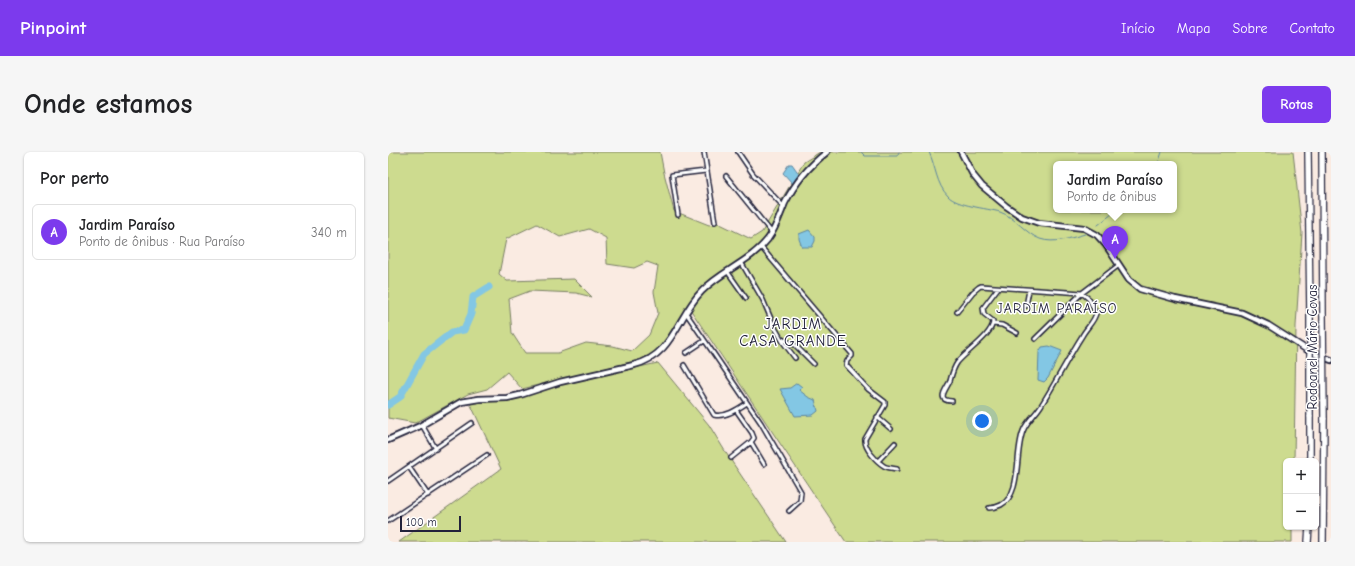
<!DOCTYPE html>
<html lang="pt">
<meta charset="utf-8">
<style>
body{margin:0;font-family:"Comic Neue",sans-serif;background:#f6f6f6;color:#202124}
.controls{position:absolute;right:12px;bottom:12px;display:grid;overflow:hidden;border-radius:6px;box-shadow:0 1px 3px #0004}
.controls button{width:36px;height:36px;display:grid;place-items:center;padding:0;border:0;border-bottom:1px solid #e0e0e0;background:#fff;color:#202124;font:20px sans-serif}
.scale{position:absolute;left:12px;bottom:10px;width:61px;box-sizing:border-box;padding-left:4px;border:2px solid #22223b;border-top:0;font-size:11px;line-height:14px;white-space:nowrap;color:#22223b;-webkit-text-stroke:3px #fff;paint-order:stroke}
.you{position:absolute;left:594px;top:269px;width:14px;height:14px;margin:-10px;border:3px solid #fff;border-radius:50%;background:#1a73e8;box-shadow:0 0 0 6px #1a73e833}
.badge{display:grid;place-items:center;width:26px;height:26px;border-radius:50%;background:#7c3aed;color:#fff;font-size:13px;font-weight:700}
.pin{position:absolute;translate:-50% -33px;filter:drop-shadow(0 1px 2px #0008)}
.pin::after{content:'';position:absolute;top:21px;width:14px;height:12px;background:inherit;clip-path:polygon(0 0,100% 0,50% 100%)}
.popup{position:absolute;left:665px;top:9px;width:124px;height:52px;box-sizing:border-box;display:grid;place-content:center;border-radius:6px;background:#fff;filter:drop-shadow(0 1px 3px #0005);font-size:13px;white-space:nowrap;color:#757577}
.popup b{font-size:15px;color:#202124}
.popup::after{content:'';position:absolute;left:50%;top:100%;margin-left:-8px;border:8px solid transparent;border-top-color:#fff}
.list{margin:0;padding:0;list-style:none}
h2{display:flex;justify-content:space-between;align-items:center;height:52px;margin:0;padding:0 16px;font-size:17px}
h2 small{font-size:13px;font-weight:400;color:#757577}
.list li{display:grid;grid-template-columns:26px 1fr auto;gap:12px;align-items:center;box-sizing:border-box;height:56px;margin:0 8px 8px;padding:0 8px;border:1px solid #e0e0e0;border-radius:6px}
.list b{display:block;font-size:15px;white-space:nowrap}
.list p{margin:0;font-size:13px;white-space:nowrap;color:#757577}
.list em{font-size:13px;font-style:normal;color:#757577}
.map{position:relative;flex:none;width:943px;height:390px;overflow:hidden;border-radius:6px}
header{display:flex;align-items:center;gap:24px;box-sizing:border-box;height:56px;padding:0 20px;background:#7c3aed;color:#fff}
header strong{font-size:19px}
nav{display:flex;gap:22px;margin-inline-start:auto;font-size:14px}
.intro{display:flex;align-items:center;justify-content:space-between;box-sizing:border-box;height:96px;padding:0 24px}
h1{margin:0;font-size:28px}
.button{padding:10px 18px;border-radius:6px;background:#7c3aed;color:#fff;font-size:14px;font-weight:700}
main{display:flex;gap:24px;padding:0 24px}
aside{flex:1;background:#fff;border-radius:6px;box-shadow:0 1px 3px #0004}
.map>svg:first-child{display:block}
.green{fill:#cddb8f;stroke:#787e65;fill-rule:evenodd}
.water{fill:#83c7e4;stroke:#5c85a0}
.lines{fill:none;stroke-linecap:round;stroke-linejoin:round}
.stream{stroke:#5c85a0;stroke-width:1}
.river{stroke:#83c7e4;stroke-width:7}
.street-casing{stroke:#22223b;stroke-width:6}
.secondary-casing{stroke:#22223b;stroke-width:8}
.highway-casing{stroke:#22223b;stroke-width:8}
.street{stroke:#fff;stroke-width:3}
.secondary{stroke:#fff;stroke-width:4.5}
.highway{stroke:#fff;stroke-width:5.5}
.highway-bridge-casing{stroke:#22223b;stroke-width:8;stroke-linecap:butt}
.highway-bridge{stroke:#fff;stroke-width:5.5}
.labels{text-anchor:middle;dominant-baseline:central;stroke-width:3;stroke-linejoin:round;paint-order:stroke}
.street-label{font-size:13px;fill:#22223b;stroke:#fff}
.neighbourhood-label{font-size:14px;letter-spacing:1px;fill:#22223b;stroke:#fff}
.quarter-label{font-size:15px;letter-spacing:1px;fill:#22223b;stroke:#fff}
</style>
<header>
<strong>Pinpoint</strong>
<nav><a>Início</a><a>Mapa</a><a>Sobre</a><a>Contato</a></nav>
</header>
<div class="intro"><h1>Onde estamos</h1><a class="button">Rotas</a></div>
<main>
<aside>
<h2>Por perto<small></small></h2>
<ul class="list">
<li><span class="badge">A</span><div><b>Jardim Paraíso</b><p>Ponto de ônibus · Rua Paraíso</p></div><em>340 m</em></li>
</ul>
</aside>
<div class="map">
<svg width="943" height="390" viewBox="0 0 943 390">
<rect width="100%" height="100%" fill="#faebe2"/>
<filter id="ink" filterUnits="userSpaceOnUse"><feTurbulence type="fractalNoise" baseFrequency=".025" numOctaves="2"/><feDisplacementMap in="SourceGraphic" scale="8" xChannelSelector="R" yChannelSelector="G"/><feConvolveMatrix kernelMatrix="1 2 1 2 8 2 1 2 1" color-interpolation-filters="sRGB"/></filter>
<g filter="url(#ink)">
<path class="green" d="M0,0h272l4,21 10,38 35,14 9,-2 33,16 11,-7 42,-70 16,-10h473l9,81 -6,93 -2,135h-8v66h6v15h-446l-158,-236 -26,41 -15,11 -125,31 -15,-17 -20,17 -19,5 -53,29 -27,-5zM668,12h118v46h-118zM149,72l23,13 29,-8 17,9 1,26 27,4 13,-6 11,4 -4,26 4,21 -9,22 -17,16 -19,-5 -27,-3 -28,10h-33l-13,-20 -3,-34 21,-8 46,2 16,4 -18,-18 -67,2 -8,-7 7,-35z
M270,211l51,62 19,31 58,86h-387l102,-73 -31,-66z"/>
<path class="water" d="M401,12h3l7,10 -6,10 -10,-11z
M421,78l6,7v4l-3,6h-10l-3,-8v-5z
M661,194l13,5 -14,27 -4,4 -6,-2 1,-28 3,-5z
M409,231l5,4 -3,3 9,7 7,3 3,11 -5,4 -18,1 -15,-27 10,-1z"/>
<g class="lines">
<path class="stream" d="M473,0l4,4h32l2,-4
M541,0c7,15 7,32 19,44 9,10 38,12 52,16 15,5 26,22 40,27 14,5 31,-1 45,-5
M770,12l4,-12
M710,73l19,-15"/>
<path class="river" d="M0,253l12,-8 24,-43 28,-22 12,-2 7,-16 2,-17 16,-10"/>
<defs>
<path id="street" d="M316,0l11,70
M350,0l15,22 31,33
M338,24l46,57
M290,63l-6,-40 34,-4
M373,95l91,107v2l-5,5 -1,4 22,24 17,13v3l-20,34c-1,9 11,22 19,27 3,2 9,2 13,3
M353,110l22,38 11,26 9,16 12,16
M339,119l19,27
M638,154l3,-16
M569,160l16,-20 6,-5 2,-1 101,7 7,6 7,14c-1,8 -10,15 -14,23 -14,22 -26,46 -40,68 -5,9 -14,16 -18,25 -10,19 -1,65 -23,76 -4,2 -8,3 -12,3
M298,161l75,110 40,69 -1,9 -11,10
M605,172l9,1 15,8
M394,187l13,6 19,19
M647,187l47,-46 37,-28
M298,201l18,-12
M296,213l30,50c11,3 24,-6 33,-12
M564,249c-17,0 -5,-13 -2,-20 2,-7 3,-12 7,-18 7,-10 36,-28 36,-42l-9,-7 -1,-6 15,-20
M348,258l16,23 2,5 -3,4
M489,265l14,12
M34,273l14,24
M343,306l20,-16 13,22
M490,309l17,-18
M21,315l19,28
M0,329l84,-58
M0,369l99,-66"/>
<path id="secondary" d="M573,0l12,23 9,11 24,20 16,11 17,6 45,5 13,7 9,10 23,35 11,9 35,10 67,14 26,12 44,28 19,7
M0,288l32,-14 41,-24 18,-3 28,-1 13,-3 40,-13 74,-17c40,-10 43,-49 68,-74 19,-20 48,-29 66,-52 8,-11 12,-24 17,-36 10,-20 24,-37 42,-51"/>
<path id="highway" d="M920,0l2,165
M934,0l1,164
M922,309v-45
M920,390l1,-15
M935,390l1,-124"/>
</defs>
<use href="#street" class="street-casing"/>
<use href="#secondary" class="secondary-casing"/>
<use href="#highway" class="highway-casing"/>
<use href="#street" class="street"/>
<use href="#secondary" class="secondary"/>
<use href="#highway" class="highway"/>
<defs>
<path id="highway-bridge" d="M935,164l1,102
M922,165v99"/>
</defs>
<use href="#highway-bridge" class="highway-bridge-casing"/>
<use href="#highway-bridge" class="highway-bridge"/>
</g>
</g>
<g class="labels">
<g class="street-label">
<text transform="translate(924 195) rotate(-90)">Rodoanel Mário Covas</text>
</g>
<g class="neighbourhood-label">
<text x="669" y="156">JARDIM PARAÍSO</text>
</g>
<g class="quarter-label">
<text x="405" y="172">JARDIM<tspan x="405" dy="17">CASA GRANDE</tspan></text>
</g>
</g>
</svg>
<div class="controls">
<button>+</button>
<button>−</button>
</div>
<div class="scale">100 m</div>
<div class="you"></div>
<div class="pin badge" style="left:727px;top:107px">A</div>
<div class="popup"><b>Jardim Paraíso</b>Ponto de ônibus</div>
</div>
</main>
